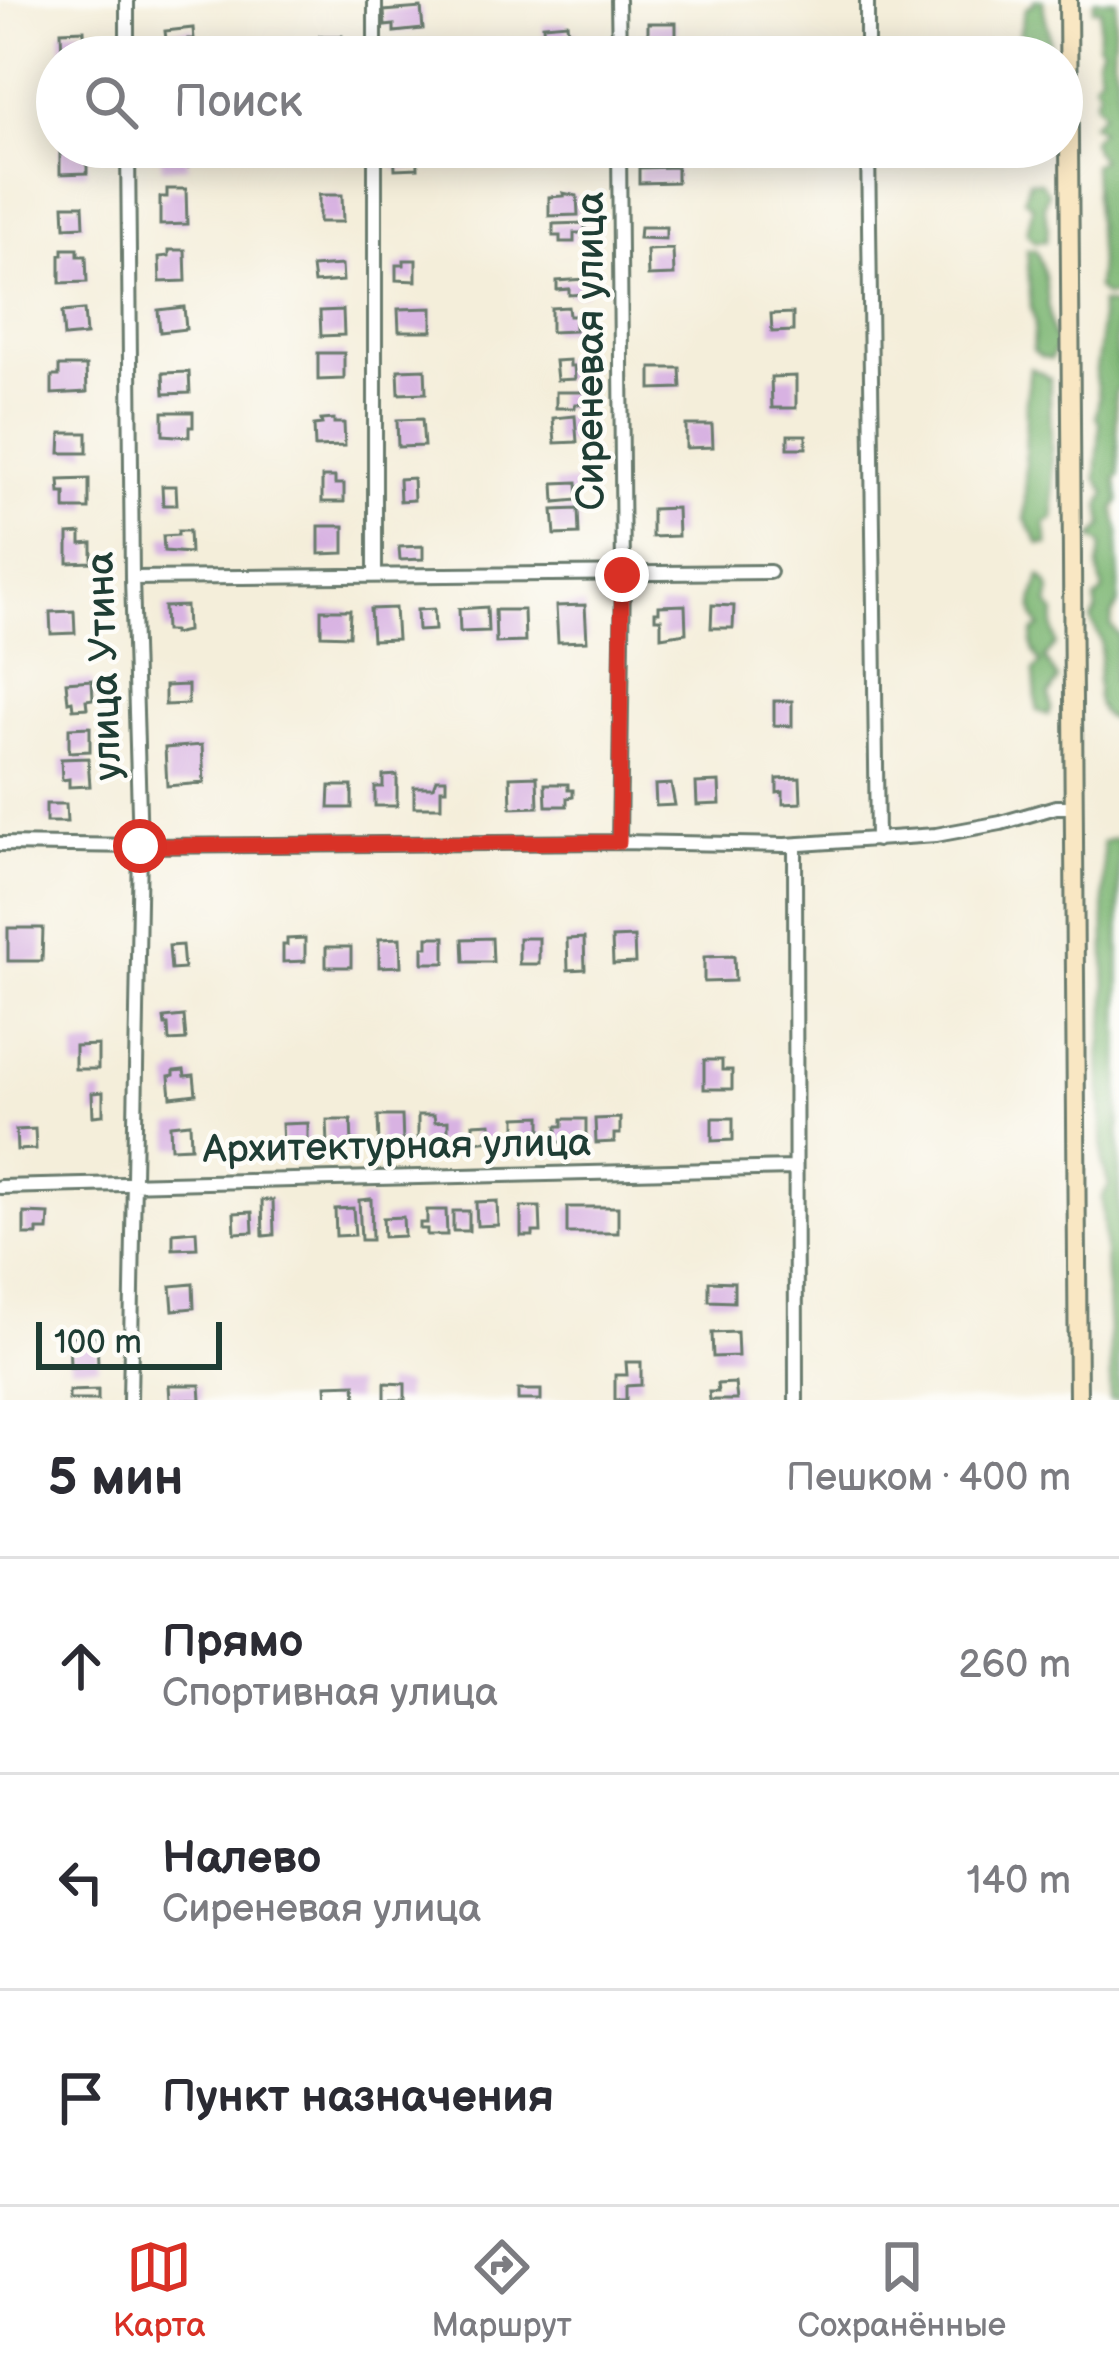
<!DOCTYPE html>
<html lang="ru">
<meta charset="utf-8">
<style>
body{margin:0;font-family:"Balsamiq Sans",sans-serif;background:#f2f2f3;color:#2b2b33}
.scale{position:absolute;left:36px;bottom:30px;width:186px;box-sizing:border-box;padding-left:12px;border:6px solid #1f3d34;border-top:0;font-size:33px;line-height:42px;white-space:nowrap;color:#1f3d34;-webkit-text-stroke:9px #fdfcf7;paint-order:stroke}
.stop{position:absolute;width:36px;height:36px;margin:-27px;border:9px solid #d93025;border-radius:50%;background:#fff}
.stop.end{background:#d93025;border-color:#fff;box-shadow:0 3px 12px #0008}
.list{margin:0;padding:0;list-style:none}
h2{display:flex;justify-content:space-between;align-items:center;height:156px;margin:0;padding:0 48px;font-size:51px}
h2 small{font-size:39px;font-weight:400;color:#7c7c81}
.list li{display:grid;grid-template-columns:78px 1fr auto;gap:36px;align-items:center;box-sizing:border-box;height:216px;padding:0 48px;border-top:3px solid #e1e1e2}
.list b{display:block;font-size:45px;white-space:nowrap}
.list p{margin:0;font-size:39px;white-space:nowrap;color:#7c7c81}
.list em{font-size:39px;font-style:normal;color:#7c7c81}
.icon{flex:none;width:66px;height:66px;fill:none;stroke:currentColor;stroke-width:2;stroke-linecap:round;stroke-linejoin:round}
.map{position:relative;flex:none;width:1119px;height:1400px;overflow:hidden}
.search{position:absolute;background:#fff;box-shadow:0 6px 30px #0003;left:36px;right:36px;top:36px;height:132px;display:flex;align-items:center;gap:30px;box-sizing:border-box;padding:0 42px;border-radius:66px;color:#7c7c81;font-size:45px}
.sheet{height:804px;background:#fff}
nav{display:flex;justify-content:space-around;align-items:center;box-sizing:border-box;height:168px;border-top:3px solid #e1e1e2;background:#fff;font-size:33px;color:#7c7c81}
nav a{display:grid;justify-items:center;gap:6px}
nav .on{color:#d93025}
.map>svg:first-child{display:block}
.forest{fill:#7eb774;stroke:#4e7a54;stroke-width:3}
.building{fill:#d8b2e2}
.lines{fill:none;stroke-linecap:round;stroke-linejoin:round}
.minor-casing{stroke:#6a7b6e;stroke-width:18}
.secondary-casing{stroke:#6a7b6e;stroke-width:22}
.minor{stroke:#fff;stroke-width:12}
.secondary{stroke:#f9e7c3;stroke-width:16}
.route{stroke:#d93025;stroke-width:15}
.labels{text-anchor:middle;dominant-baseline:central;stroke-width:9;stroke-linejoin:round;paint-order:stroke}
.street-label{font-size:39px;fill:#1f3d34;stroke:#fdfcf7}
</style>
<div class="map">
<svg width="1119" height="1400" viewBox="0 0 1119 1400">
<rect width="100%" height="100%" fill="#fdfcf7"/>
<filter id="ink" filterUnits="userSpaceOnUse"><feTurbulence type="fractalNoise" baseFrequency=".00833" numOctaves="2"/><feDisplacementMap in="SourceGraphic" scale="24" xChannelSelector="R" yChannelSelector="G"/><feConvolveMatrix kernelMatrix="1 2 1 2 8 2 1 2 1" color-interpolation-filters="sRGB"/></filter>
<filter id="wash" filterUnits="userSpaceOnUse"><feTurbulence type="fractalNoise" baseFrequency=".004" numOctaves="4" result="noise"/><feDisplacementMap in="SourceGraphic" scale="48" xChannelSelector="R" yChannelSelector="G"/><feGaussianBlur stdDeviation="2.7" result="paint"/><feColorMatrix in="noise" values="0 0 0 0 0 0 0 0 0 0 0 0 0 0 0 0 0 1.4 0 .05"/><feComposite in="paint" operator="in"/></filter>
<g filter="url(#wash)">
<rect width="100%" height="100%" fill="#f4eeda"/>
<path class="forest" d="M1034,0h9c0,23 13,33 2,57h-18l-9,-16 7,-32 9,-6z
M1094,0h22l-3,57 4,16 1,36 -4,13 4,31 -2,49 3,86 -5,8h-10l-7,-8 2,-26 -6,-97 8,-5 -7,-10 -2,-10 9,-10 -9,-6 11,-11 -8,-11 4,-13 -5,-7 6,-8 -3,-15 5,-11 -4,-4 3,-35h-8z
M1029,181l11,1 8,10 -4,13 4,23 -2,13 -11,1 -8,-9 6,-27 -9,-7z
M1027,250h8c18,29 8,65 22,95l-6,14 -11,-3 -7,-6 2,-28 -4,-14z
M1100,303l9,1 10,6 -3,32 3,44 -4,7 4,82 -3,3 3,23 -5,8 5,23 -2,24 2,30 -1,18 -6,11 -1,10 8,11 -7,46 6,10c-3,11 1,19 -1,30 -35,-8 -12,-58 -16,-83 -1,-2 -9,-17 -10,-19l6,-10 -2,-10 8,-9 -5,-24 4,-23 -10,-6 11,-12 -3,-21 6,-12 -10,-15 4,-55 -4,-6 3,-20 -4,-21 5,-34z
M1030,368l13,5 7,6c-1,47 3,92 4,139l-9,5 3,21h-9l-14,-25 1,-117z
M1040,576c10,8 12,16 8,28l7,10 -2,11 3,19 -11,14 13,21 -9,16 2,14 -3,6 -11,-4 -3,-40 7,-8c-8,-9 -11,-20 -7,-32l6,-3c-13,-18 -5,-32 0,-52z
M1116,838l3,4v558h-9l1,-31 -9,-172 7,-12 -6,-20 -3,-109 6,-47 -3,-167z"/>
<g id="blocks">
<path class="building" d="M421,8l2,21 -29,3v-7l-9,1 -1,-15z
M567,23l1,10 9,-1 1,20 -33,2 -2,-29z
M648,23h28v30h-28z
M193,28l1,11h-6l2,17 -30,1 -2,-17 8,-1 -1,-8z
M84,30l1,27h-23l-1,-26z
M320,36h22l1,21h-22z
M60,147h14v6h13v20l-27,1z
M160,147h26l2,20 -26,2z
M394,147h23l1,21 -23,1z
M550,147h22l-1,15h-21z
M677,167v15l-38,1v-15z
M167,189h19l1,35 -27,1v-28h7z
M563,193l14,3 1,19 -29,1v-19l15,-1z
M319,195h23l1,27h-24z
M64,205h19l1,21 -19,1z
M585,223v10h-11v9h-14v-6h-7v-12z
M640,227h26v12l-27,-1z
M63,249h15v7h8l1,26 -27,1v-28h3z
M673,249l1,26 -26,1 -1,-26z
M169,250h16l1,31 -26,1 -1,-25 10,-1z
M404,260h12v21l-20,-1v-15h8z
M342,265l1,16 -29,2 -2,-16z
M585,279l1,15 -17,1v-6l-12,1v-9z
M184,307l2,22 -26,3 -2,-22z
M568,307l1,9h6v15l-24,1v-24z
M432,308v23h-33l-1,-22z
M84,310l2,25 -22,2 -2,-25z
M343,310l1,25 -23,1 -1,-25z
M793,313v18l-21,1 -1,-18z
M318,353h26v26l-26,1z
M570,360v6h4l1,13 -18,1 -2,-19z
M59,366h27l1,26 -35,2v-18h7z
M651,368h29l1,20 -30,1z
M425,369l1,24 -27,1 -1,-24z
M189,372l1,21 -26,1 -1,-21z
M796,376v32h-24l-1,-31z
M556,392h30v12h-11v4h-19z
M163,412h30v15h-4v10l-26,-2z
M575,416l2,26 -22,1 -2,-25z
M334,419v4h10l1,23 -30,1 -1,-22 8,-1 -1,-4z
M422,419l2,27 -26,1 -1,-27z
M686,425h26l1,22 -27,1z
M61,433h26v20h-27z
M788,435h18v13h-18z
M322,477h13v7h9v18h-22z
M413,478l1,22 -14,1 -1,-22z
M89,479v30h-24v-16h-5l-1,-13z
M577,482l1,18 -23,2 -1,-19z
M162,486h14l1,19h-14z
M677,508l1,28 -26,1v-28z
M578,509l1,25 -24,1 -2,-25z
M319,526h25v27l-25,1z
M178,531h11l1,22 -26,-2 -1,-15 15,-1z
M81,533v11l11,-1v19l-24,1v-29z
M423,546v13l-23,1 -1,-13z
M585,605l2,36 -29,1 -2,-36z
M685,605l1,28 -25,4v-18h-6v-7h4v-6z
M712,605l22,1 -1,22h-22z
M186,606l1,25 -14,3v-3h-8l-1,-24z
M487,607l1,24 -28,1 -1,-23z
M395,608l2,31 -25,1 -2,-31z
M434,609l1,21 -17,1 -1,-21z
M321,610h29l-1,26 -28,-1z
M495,610h29l1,32 -29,1z
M74,611l1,22 -24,1 -1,-22z
M92,680l1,19 -7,1 1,8 -14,1 -1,-8 -4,1 -2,-20z
M188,685v19l-23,1v-19z
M774,701h18v25l-18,-1z
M90,727v24l-21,1v-24z
M202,745l2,38 -37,3 -2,-38z
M88,758l2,28 -21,1v-8l-7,1 -1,-21z
M397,775v31h-22v-19h8v-11z
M537,776l1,31 -27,1 -1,-31z
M800,778l1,25 -18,1v-12l-6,1v-14z
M436,779h10v10h-5v18h-27v-20h19z
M719,782l1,22 -23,1 -1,-22z
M545,784h23v6h5v7l-6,1v8h-21z
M671,784l4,21 -19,1 -1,-21z
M330,786h22v22h-23z
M46,804h20l1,18h-21z
M8,928h35l-1,33h-34z
M428,937h17v26h-22v-16h5z
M634,937l1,26 -22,1 -1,-26z
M305,938v23l-22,1v-17h4v-6z
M400,938l1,28 -22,1v-28z
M492,938l1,24h-29l-1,-23z
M519,938h20v26h-20z
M584,938l1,31 -17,1 -1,-31z
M182,945l2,24 -13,1 -2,-24z
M326,947h25v20h-25z
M734,956l1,25 -31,1v-25z
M184,1016l2,24 -17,1 -1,-16h-3l-1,-7z
M98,1045v24h-23v-23z
M704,1060h18v10h10v19h-28z
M184,1070l1,6 9,-1 2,19 -25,3 -2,-21 5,-1v-4z
M103,1092v23l-10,1 -1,-23z
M418,1115h16l1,7 13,-1v22l-30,1z
M378,1116h24l1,28h-24z
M541,1116v26h-25v-25z
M620,1118v16h-6v8l-18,1 -1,-24z
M712,1118h21v22l-21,1z
M563,1119h23v23h-29v-16h6z
M327,1120h24l1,25h-24z
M190,1123l1,24 -20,1 -1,-23z
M308,1123v22l-25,1 -1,-22z
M491,1123l1,17 -18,2 -1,-18z
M35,1129l1,20 -19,1 -1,-20z
M371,1199l1,41h-11l-2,-40z
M262,1200h11l1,35 -11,1z
M497,1201l1,24 -21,1 -1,-24z
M521,1207h19l1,25h-8v4h-12z
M567,1207h51v26h-51z
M353,1208l2,27 -19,1 -1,-27z
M427,1210h19l1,25h-20v-6h-7v-6h7z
M453,1211h16v20h-16z
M252,1212l1,20 -18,1 -1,-20z
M24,1213l25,1 -1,16h-11v5h-13z
M403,1217l1,19 -20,1 -1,-19z
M196,1231l1,17 -24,1v-16z
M709,1281l25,1v20l-25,-1z
M193,1284l1,24 -21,2 -2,-24z
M737,1332l1,24 -25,1 -1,-24z
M97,1335l1,31 -28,1 -1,-31z
M626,1362h15v23l-15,1v14h-11v-25h12z
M385,1383l20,1v16h-20z
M735,1383l2,17h-27l-1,-8h9l-1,-8z
M355,1384l1,16h-29l-1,-15z
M169,1385h31l1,15h-31z
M98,1390v10h-29v-9z
M518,1390h23v10h-23z"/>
</g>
</g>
<g filter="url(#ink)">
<use href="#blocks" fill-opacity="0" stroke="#6a7b6e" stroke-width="3"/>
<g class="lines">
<defs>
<path id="minor" d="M127,0v57
M618,0l1,57
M867,0v57
M375,57v-57
M128,147l4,431 8,268 -10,554
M868,147l9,693
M375,575v-428
M132,578l638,-6
M619,842l4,-267 -4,-428
M0,844l140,2 479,-4 166,3 151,-10 65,-12 55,-16h17
M795,845l1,555
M0,1187l795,-19"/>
<path id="secondary" d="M1068,0l10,1400"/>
</defs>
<use href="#minor" class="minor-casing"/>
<use href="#secondary" class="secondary-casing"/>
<use href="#minor" class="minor"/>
<use href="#secondary" class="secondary"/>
</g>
</g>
<g class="lines" filter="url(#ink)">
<path class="route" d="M140,846l479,-4 3,-267"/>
</g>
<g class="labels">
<g class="street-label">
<text transform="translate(591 351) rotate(-90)">Сиреневая улица</text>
<text transform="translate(105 666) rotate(-92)">улица Утина</text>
<text transform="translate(397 1147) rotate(-1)">Архитектурная улица</text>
</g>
</g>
</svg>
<div class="scale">100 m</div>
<div class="stop" style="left:140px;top:846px"></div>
<div class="stop end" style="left:622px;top:575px"></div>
<div class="search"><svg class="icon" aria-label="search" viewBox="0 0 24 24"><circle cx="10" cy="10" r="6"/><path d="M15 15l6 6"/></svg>Поиск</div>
</div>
<section class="sheet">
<h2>5 мин<small>Пешком · 400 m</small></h2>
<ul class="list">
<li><svg class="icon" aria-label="ahead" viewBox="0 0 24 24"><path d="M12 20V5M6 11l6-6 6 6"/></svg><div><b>Прямо</b><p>Спортивная улица</p></div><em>260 m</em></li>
<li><svg class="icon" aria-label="left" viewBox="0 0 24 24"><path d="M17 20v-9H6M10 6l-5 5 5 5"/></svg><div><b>Налево</b><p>Сиреневая улица</p></div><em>140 m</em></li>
<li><svg class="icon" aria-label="arrive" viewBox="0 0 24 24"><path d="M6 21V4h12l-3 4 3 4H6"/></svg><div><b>Пункт назначения</b></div></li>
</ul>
</section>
<nav>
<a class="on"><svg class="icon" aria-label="map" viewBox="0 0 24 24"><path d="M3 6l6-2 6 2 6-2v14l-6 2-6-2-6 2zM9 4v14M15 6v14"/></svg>Карта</a>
<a><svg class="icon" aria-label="directions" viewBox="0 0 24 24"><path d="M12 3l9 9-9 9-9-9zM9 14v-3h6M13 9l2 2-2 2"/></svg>Маршрут</a>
<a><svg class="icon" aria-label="saved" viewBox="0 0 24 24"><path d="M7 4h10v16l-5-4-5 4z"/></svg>Сохранённые</a>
</nav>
